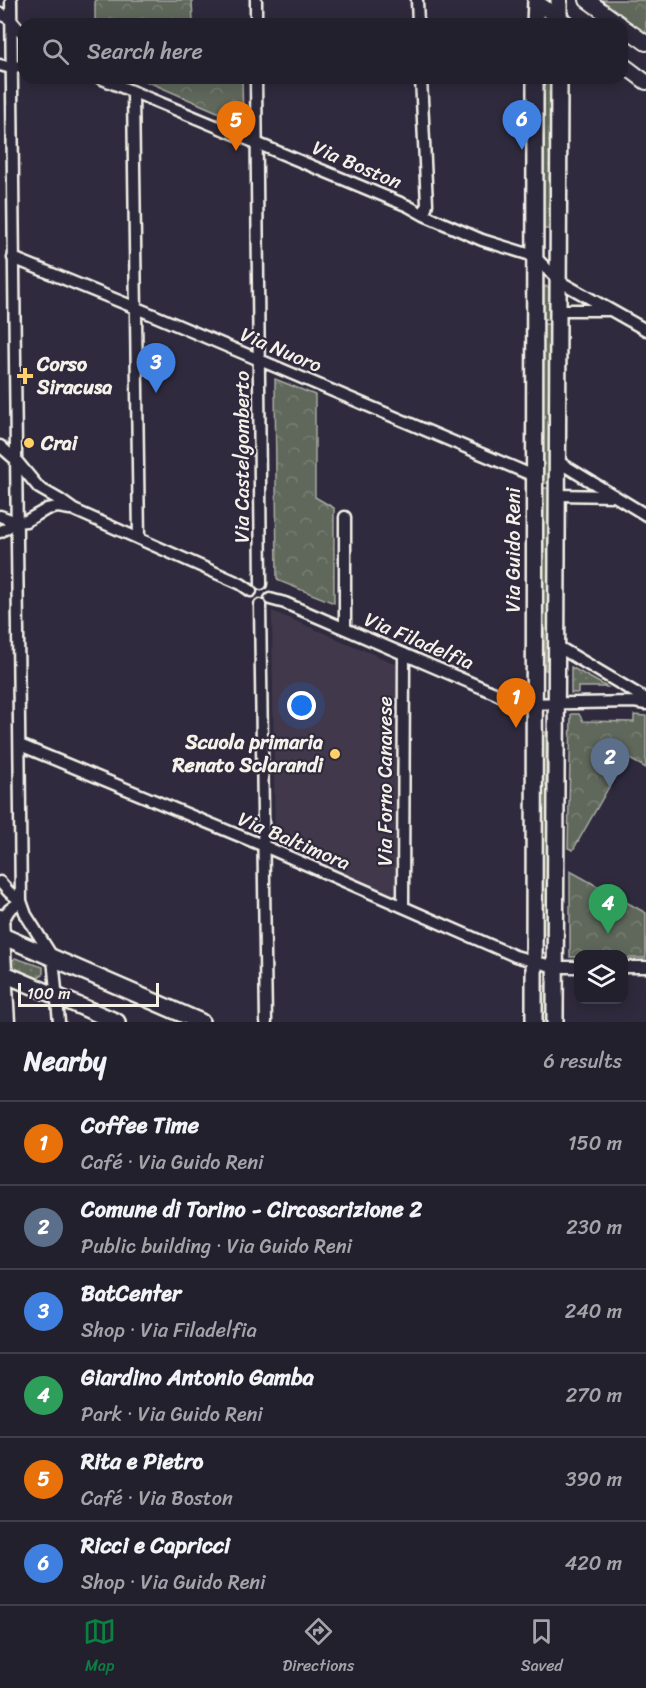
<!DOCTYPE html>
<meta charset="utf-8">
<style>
body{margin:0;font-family:Sriracha,sans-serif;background:#2b2836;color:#f1f3f6}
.controls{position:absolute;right:18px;bottom:18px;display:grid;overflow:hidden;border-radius:12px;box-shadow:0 3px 15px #0003}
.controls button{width:54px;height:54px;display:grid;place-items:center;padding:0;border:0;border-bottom:2px solid #403e4a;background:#23202e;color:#f1f3f6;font:30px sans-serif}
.scale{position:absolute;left:18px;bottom:15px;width:141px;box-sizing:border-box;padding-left:6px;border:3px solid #f4f1e8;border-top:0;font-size:16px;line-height:21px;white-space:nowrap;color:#f4f1e8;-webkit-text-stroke:4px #2f2a3d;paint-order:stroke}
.you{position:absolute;left:302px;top:706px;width:21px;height:21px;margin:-15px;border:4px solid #fff;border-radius:50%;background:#1a73e8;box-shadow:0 0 0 9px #1a73e833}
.badge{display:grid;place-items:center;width:39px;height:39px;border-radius:50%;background:#0b8043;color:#fff;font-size:20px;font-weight:700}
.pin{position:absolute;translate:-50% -50px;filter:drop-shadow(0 2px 3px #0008)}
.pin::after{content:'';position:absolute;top:32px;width:21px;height:18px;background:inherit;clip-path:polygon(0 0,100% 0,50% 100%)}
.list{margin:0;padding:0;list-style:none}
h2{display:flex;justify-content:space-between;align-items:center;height:78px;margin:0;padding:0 24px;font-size:26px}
h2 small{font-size:20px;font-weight:400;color:#a3a3aa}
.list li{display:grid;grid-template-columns:39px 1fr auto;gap:18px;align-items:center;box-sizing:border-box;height:84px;padding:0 24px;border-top:2px solid #403e4a}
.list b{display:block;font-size:22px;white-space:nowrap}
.list p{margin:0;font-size:20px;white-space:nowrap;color:#a3a3aa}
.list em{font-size:20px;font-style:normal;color:#a3a3aa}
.icon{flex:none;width:33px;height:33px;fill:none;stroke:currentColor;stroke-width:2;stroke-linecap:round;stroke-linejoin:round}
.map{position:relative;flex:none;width:646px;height:1022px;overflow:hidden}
.search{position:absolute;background:#23202e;box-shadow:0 3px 15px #0003;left:18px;right:18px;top:18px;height:66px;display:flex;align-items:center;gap:15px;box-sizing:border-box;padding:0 21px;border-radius:18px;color:#a3a3aa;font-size:22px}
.sheet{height:582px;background:#23202e}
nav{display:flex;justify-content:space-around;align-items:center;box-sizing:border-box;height:84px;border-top:2px solid #403e4a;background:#23202e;font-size:16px;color:#a3a3aa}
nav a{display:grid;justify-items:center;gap:3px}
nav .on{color:#0b8043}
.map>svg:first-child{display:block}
.built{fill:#43394c}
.grass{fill:url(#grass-dots);stroke:#aaaca2;stroke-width:1.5}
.park{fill:url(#park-crowns);stroke:#aaaca2;stroke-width:1.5}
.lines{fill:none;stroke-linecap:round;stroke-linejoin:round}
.minor-casing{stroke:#f4f1e8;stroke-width:15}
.tertiary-casing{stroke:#f4f1e8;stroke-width:18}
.secondary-casing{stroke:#f4f1e8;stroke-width:20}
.primary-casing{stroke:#f4f1e8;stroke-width:21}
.minor{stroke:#2f2a3d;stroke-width:10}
.tertiary{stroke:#2f2a3d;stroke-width:14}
.secondary{stroke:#2f2a3d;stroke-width:15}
.primary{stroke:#2f2a3d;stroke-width:16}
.poi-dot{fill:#ffd166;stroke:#2f2a3d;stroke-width:2}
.labels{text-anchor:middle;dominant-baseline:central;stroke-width:4.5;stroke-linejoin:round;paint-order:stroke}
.street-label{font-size:20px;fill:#f4f1e8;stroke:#2f2a3d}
.poi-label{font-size:20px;font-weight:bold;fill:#f4f1e8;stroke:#2f2a3d;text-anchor:start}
</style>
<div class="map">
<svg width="646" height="1022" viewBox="0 0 646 1022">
<defs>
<pattern id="grass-dots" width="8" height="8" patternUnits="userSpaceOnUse" patternTransform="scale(1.5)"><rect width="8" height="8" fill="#61685b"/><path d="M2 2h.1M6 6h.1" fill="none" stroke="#787e73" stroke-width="1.8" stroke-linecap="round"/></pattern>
<pattern id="park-crowns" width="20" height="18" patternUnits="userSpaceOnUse" patternTransform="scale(1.5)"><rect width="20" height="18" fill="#61685b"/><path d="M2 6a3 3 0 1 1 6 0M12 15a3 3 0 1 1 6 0" fill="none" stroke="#787e73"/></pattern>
</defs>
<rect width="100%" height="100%" fill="#2f2a3d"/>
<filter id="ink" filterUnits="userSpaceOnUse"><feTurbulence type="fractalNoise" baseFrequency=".0167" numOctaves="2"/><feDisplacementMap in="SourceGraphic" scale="12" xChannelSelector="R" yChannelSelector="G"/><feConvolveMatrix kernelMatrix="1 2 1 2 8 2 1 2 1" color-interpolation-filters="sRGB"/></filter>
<g filter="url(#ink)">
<path class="built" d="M272,611l124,53 -1,232 -120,-53z"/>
<path class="grass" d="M543,78h9l-1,151h-9z
M546,286l5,5v28h-10v-28z
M541,324h10v159h-10z
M541,488h10l-1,182h-5v-34l-5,-27z
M571,667l36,20h-29v6h-7z
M539,732h7v53l4,24 -1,125h-6v-38l-4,-16z
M15,958l28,9v8l-5,3 -26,-10 -2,-4z
M539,986h10v36h-10z"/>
<path class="park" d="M95,0h97l1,22 48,-1v3h-146z
M598,0h48v34z
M139,78h103l1,45z
M275,379l40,16v102l19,11v95l-55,-22 -2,-3z
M571,714h8l4,7 51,1v-7l12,1v52l-20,-11 -53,93 -5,-2z
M570,871l76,42v45h-22v-4h-46v3h-8z"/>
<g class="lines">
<defs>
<path id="minor" d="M11,0l10,901 5,14 27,43 6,64
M256,0v24
M417,0l1,24
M0,13l11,7 13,15
M0,65l11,3 13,-3
M100,78l308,128 16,9 58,25 52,16 25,25 87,49
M256,78l5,506
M421,78l6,126 -3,11
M133,92l6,447
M13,258l133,54 388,164
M558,310h50
M0,446l15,13 24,29 21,12 14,10 167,74 10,7
M557,461l89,54
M557,495l57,1
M0,516l16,6 10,-1 21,-12 11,-2 12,2
M0,532l16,-10
M270,599l15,4 235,101 114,-2 12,2
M260,605l6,417
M345,629v-112
M557,646l89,53
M20,745l244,101 251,110 40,11h23
M0,882l9,10 12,9
M403,907l1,-253
M1,924l8,-14 12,-9
M624,967h22"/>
<path id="tertiary" d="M587,0l33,24
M536,2l32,22
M622,26l24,17
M622,64l24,18"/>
<path id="secondary" d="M559,0v24
M535,24l1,-24
M0,935l201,87
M0,972l117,50
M534,1022l1,-944
M555,1022l4,-944"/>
<path id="primary" d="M0,918l6,104"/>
</defs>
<use href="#minor" class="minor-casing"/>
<use href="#tertiary" class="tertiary-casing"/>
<use href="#secondary" class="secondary-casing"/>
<use href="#primary" class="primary-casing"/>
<use href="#minor" class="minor"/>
<use href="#tertiary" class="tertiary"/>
<use href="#secondary" class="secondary"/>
<use href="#primary" class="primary"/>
</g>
</g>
<g class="poi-dot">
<path d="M22 367h6v6h6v6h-6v6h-6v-6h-6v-6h6z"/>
<circle cx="29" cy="443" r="6"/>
<circle cx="335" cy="754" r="6"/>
</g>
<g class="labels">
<g class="street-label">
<text transform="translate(357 165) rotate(23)">Via Boston</text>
<text transform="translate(281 350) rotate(23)">Via Nuoro</text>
<text transform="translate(242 457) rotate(-90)">Via Castelgomberto</text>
<text transform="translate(513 550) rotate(-90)">Via Guido Reni</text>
<text transform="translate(419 641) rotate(23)">Via Filadelfia</text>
<text transform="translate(385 781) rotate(-90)">Via Forno Canavese</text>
<text transform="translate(294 841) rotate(23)">Via Baltimora</text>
</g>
<g class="poi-label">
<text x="37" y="364">Corso<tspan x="37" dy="23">Siracusa</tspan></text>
<text x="41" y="443">Crai</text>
<text x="323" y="742" text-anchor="end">Scuola primaria<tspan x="323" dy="23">Renato Sclarandi</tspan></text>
</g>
</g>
</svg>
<div class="controls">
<button><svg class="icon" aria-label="layers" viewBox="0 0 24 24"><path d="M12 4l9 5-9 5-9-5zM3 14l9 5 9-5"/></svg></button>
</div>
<div class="scale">100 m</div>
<div class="you"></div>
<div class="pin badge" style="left:516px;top:728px;background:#e8710a">1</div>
<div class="pin badge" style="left:610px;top:788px;background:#5c6f8a">2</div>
<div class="pin badge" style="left:156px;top:393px;background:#3f7fe0">3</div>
<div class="pin badge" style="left:608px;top:934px;background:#2e9e5b">4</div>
<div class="pin badge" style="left:236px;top:151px;background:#e8710a">5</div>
<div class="pin badge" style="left:522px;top:150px;background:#3f7fe0">6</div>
<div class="search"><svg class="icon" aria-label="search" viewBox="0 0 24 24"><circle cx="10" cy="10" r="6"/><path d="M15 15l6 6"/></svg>Search here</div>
</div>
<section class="sheet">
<h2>Nearby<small>6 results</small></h2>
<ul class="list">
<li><span class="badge" style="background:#e8710a">1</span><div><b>Coffee Time</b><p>Café · Via Guido Reni</p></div><em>150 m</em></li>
<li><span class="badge" style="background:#5c6f8a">2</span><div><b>Comune di Torino - Circoscrizione 2</b><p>Public building · Via Guido Reni</p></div><em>230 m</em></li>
<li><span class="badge" style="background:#3f7fe0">3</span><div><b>BatCenter</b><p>Shop · Via Filadelfia</p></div><em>240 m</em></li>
<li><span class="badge" style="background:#2e9e5b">4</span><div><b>Giardino Antonio Gamba</b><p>Park · Via Guido Reni</p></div><em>270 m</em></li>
<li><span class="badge" style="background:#e8710a">5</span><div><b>Rita e Pietro</b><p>Café · Via Boston</p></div><em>390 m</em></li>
<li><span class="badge" style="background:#3f7fe0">6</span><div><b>Ricci e Capricci</b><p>Shop · Via Guido Reni</p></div><em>420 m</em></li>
</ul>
</section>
<nav>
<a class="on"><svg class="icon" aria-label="map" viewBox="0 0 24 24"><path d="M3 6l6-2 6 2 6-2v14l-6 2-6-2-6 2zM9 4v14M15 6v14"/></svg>Map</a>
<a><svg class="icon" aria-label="directions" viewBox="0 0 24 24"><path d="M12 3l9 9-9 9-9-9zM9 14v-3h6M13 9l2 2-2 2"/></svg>Directions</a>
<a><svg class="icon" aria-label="saved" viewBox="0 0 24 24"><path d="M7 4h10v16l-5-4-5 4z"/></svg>Saved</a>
</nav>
